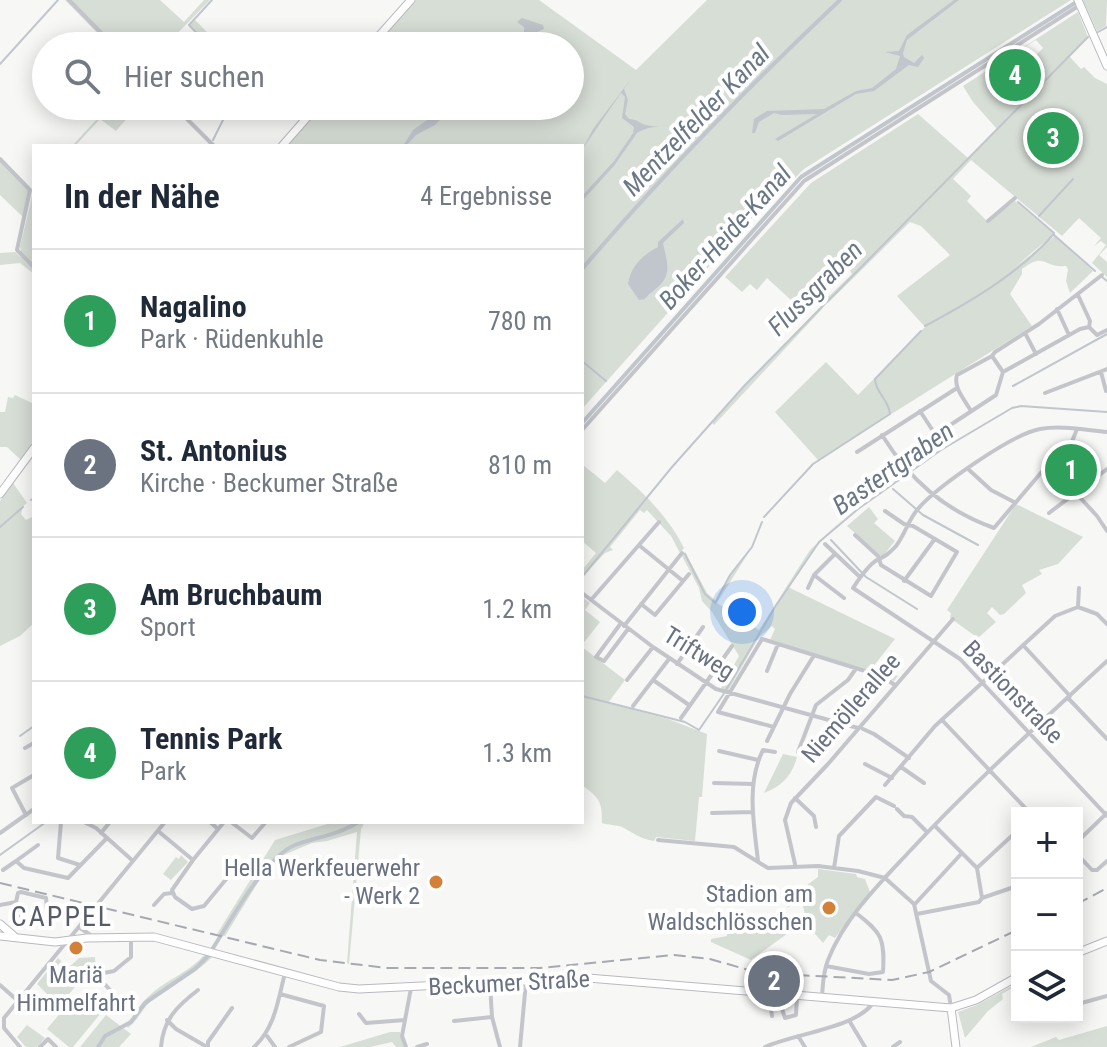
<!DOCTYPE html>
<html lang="de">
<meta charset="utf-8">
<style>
body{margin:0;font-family:"Roboto Condensed",sans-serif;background:#f2f2f3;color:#1f2937}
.controls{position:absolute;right:24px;bottom:24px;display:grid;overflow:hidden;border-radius:0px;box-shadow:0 4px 20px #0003}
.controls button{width:72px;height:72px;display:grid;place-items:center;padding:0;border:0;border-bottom:2px solid #e0e1e3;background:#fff;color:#1f2937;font:40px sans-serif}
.you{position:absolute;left:742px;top:612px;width:28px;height:28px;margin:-20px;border:6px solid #fff;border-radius:50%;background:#1a73e8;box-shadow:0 0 0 12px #1a73e833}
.badge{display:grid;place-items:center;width:52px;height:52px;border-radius:50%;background:#d38038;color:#fff;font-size:26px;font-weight:700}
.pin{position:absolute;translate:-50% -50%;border:4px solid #fff;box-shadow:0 2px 8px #0006}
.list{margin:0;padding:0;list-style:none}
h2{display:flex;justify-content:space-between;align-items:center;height:104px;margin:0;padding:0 32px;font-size:34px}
h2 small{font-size:26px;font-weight:400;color:#747a83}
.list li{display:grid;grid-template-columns:52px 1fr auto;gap:24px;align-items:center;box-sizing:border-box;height:144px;padding:0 32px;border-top:2px solid #e0e1e3}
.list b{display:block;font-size:30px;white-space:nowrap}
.list p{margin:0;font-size:26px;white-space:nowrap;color:#747a83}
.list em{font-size:26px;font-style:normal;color:#747a83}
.icon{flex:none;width:44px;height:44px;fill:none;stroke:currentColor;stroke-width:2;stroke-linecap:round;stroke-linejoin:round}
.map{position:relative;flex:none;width:1107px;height:1047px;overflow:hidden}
.search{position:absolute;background:#fff;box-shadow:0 4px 20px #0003;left:32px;top:32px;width:552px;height:88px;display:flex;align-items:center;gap:20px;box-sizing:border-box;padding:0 28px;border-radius:44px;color:#747a83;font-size:30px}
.panel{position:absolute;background:#fff;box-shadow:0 4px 20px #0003;left:32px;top:144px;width:552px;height:680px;border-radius:0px}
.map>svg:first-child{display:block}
.green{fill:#d7ded6;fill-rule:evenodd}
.water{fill:#c1c6cd}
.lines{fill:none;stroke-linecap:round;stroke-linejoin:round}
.stream{stroke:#c1c6cd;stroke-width:2}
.canal{stroke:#c1c6cd;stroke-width:4}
.secondary-casing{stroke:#b8bac0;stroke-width:9}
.street{stroke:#c3c5ca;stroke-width:4}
.secondary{stroke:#fff;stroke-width:7}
.rail{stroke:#a6a9b0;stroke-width:2;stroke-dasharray:12 6;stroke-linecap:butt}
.poi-dot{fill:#d38038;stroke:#fff;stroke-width:3}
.labels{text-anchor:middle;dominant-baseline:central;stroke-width:8;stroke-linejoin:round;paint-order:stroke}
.street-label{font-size:24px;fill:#697183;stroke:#fff}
.poi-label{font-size:24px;fill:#697183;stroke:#fff;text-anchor:end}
.water-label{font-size:26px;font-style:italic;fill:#6a7885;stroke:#fff}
.quarter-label{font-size:28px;letter-spacing:2px;fill:#565c69;stroke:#fff}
</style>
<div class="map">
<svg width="1107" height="1047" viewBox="0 0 1107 1047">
<rect width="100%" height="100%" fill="#f7f7f5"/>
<path class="green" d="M65,0h95l24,22 20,-22h6l-45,46h-55z
M412,0h127l97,70 71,-70h364l-267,169 -21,21 -3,-3 -198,222v-263h-298l35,-40h251v-60h-198z
M1083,0h24l-1,26 -9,5z
M1078,12l10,25 -19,19 12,13 3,-2 11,11 12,6v163l-8,8 8,7v15l-15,-14 14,-18 -5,-4 -7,5 7,-8 -22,-20 -17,18 -91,-76 -18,19 18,17 -4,5 21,21 27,-21 39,33 -39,33 40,-31 38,35 -23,22 -4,-12 2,-12 -2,-3c-23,2 -21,-15 -44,3v5l-12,20 22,32 -214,134 -43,-48 51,-50 32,33 67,-68 -28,-31 53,-41 -29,-29 -11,-4 -82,81 -3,-3 27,-26 -9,-16 -3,3 3,5 -18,18 -10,-7 -23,24 -25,-23 -10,12 -7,-6 -8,8 -17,-15 86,-94 107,-69 50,44 29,-29 -24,-27 -10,-16zM1036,40l7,8 -15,15 -11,-11z
M195,20l26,26h-10l-21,-21z
M109,106h29l-22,25 -16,-12 -25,27h-3z
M0,161l29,30 -5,27 -24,-23z
M34,187v77l-6,-5 6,9v6l-14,-11 -20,2v-12l15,-1 6,5 1,-2 -2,-8z
M821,306l2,2 -109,117 -2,-2 35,-40z
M15,395l19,9v41l-12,16 -15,-14h-7v-35h5l3,-15 5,1z
M582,464l23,19 12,-13c27,23 51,46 67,78l-4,5 -9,-17 -24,-26 -3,3 -4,-3 -30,37 3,3 -8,3 -23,24v-7l14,-17 -14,-12z
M13,483l14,20 -4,3 -2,8 5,6 8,-4v107l-14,13 -20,10v-145z
M1016,504l67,33 -25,27 -19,6 3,4 -20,11 4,8 -22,21 -4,1 -8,-8 -5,6 9,9 -18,16 -28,-20 1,-5 -4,-3z
M869,507l9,12 -4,4 21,18 -13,16 -35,-31z
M842,520l-30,31 -24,36 107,52 -23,29 26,8 -4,5 -23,-9v-4l-5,2 -96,-30 5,-11 -3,-3 -13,11 -31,54 -7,-3 18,-32 -27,-44 -10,-11 -3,-13 -17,-32 3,-4 22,41 9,8 14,-26 22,-28 -35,56 42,27 51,-80z
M582,597l8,6 -5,7 15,12 -18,23z
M582,647l43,33 -17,23 60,16 39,15 -5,63h-3l-4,44 -39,-4 -2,4c-14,-2 -20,-8 -32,-14 -5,-2 -14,-2 -20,-4 0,-22 -2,-24 -20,-38z
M783,754l14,3c-5,19 -15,29 -33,36z
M334,822l11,2 20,-2 -4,7 -12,135 -2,-1 10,-131 -30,9 -15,2 -40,17 -47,76 -8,-2 58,-94z
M181,855l7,7 -17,18 -8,-6 13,-17 3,2z
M818,869l38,5 1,3 8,2 5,13 -35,46 -6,-3 -6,8 -21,-24 3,-4 -2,-9 2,-3 -4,-4 -14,9 12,-17 19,-14z
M779,917l12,14 -40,29 -40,-18v-3l16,-3v-13c15,0 29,-7 42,-2z
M205,954l8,2c-18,20 -46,28 -64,47 -8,8 -12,18 -21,25l-3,-4c9,-6 12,-16 20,-24 17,-19 43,-26 60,-46z
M95,957l1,16 -12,11 -4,-3 -21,25 -22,-22 21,-26 10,10 11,-10z
M1017,983v2l-15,9 1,5 -15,12 -23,27 -7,-26 19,-7z
M76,994l25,19 -28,34h-4l-22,-18z
M106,1015l25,19 -12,13h-39z
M27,1025l18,13 -8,9h-11l-9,-10z
M1107,1026v21h-76l25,-10 3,3z
M390,1032h10l4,15h-8l-4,-5 -22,5h-30z"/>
<path class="water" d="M954,0h5l-52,40 -4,13 1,4 10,6 8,-8 2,3 -6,9 -9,-2 -35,26 -18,3 -78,47 -3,-2 42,-25 -35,1 -8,-2 -15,9 -4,11h-3l2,-14 13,-8 57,-2 32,-18 16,-3 24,-19 4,-13 -15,-4 14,-1 8,-16z
M522,18l21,7 1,4 -11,5 -9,10 -23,2 8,-7 6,3 9,-4v-11l-7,-5z
M631,79l-7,10 4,11 -3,14 4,5c8,0 10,4 17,6 16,4 36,-4 50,4 -18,-4 -43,-6 -59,4l-23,33 -32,35v-5l32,-35 19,-28 1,-6 -12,-9 3,-21 -4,-4 -39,57 11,-21z
M447,106h6l-18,19 -19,10 -10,11h-3l10,-16z
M683,219l1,4 -21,20c3,16 10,30 -4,43 -5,5 -10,7 -14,13l-6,1 -11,-16c3,-19 15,-29 30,-37v-5z"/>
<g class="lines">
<path class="stream" d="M1098,32l9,-5
M209,46l-20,-21 23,-25
M0,64l58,-64
M213,140l17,-34
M1039,216l34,-37
M1054,235l41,36
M1102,277l5,4
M925,326c45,-24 93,-52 128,-91l1,-2 -36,-31
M582,361l24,20
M1013,386l94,-52
M893,489l30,26 55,30
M31,500l3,-2
M764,517l49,-53 77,-50c-1,-14 -15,-22 -15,-35l46,-48
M0,527l23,-20
M831,540l35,37 51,32
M685,554l20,40 10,9 15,-28 22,-28 10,-25
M582,577l90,-110 73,-82 343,-348
M582,696l103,26 14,8 24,-35 52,-88 44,-65 39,-33 83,-59 71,-42 9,-2 86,6
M20,736l14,-10
M0,855l46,-33"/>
<path class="canal" d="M582,269c81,-95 167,-183 258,-269
M582,423l219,-246 277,-176
M98,1047l7,-11 26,-14 14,-19 50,-34 13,-13c20,-30 55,-98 87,-111 21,-8 44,-10 63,-23"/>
<defs>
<path id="secondary" d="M1078,0l29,66
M370,46l41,-46
M282,146l35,-40
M0,494l34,-46
M0,924l15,13
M0,936l55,6 32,-4 67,-1 185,50 20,2 229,-11 363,30 25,-8 41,-23
M1077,953l30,-12
M951,1008l5,39"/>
</defs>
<use href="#secondary" class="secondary-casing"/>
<path class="street" d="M69,0l45,46
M174,106l40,40
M0,159l30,31 -13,60 17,17
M988,221l27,-23
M1078,295l12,26 -1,6
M1057,309l12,26
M1025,333l11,21
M992,356l3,-4 44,-28 63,-49
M1101,372l5,19
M1045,393l62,-24
M920,411l15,23
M971,411c-6,-11 -18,-23 -14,-36l35,-19 11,16
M582,430l222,-249 276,-176
M1107,432c-22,-2 -46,-7 -67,-3 -28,5 -105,59 -123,81 -9,11 -12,24 -21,36 -7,8 -11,10 -19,14 -9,5 -18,19 -24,28l107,71 147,157
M882,435c28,45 62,75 112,93l51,-60 26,-24 6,-15
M857,452l100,-64
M968,469l23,21 23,12
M877,473l119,-78 7,-23 77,-43 9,-2 8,8 10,-5
M1075,492l22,24 10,15
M1049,513l58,-44
M855,535l23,21 3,9 50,31 26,-44 -44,-26 -9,-2 -19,-13
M825,544l35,33
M640,546l43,35
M814,575l30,23
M904,581l30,-41
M808,588l6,-13 20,-20
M582,593l71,54 63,42 142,39
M591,600l68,-78
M641,604l14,11 34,-41
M1078,607l1,-19
M621,623l-25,34 8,4 24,-32
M624,626l58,-73
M1023,645l47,51
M677,664l26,-37
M767,671l11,-27
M627,680l26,-33
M653,680l36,25
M1068,698l39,41
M633,706l36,-47
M681,718l51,-72
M942,720l88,93
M774,727l-56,-15 44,-73 119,37 14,9
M863,729l11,5 35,24
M767,741l23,-47 23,-37
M25,748l9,-5
M719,751l39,9
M798,752l18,-47 32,-25 7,-10
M865,764l27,14
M901,767l23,16
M714,783l39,1
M885,785l50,-59 120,-110 23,-9 19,7 10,10
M795,798l19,18 2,11
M897,809l7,7 8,1 15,15
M712,813l41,-1
M26,815l-14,-27 22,-13
M61,822l-3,36 22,7
M84,822l12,6 37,33
M210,822l8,7
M231,822l21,16 13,-15
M935,826l42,42 5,30
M158,831l35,29 -21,30 3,7 17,12 12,-3 33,-40
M0,833l34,-24
M101,833l9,-11
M658,840l76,7 34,21 50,-2 40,5 27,7 29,26 17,77 18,14 2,13
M1077,842l30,-29
M38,845l-22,16 8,7 44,10 38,-39
M1077,854l15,16h5l10,-9
M193,860l31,-38
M758,861c-4,-37 -12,-77 5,-111l12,2
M795,864l-10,-44 6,-17 37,-39 125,-145
M834,868l5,-32 37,-39 18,9
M977,868l40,-37
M3,870l13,-9
M21,892l25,6 2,24h-17l-12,-5 -3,-15 2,-9z
M915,904l47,-51
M0,905l16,-3
M154,905l10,-11 8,-1
M917,914l62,-12 3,-4 35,-12
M79,927l14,10
M826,966l43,8 14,-2c2,-33 -1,-39 -27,-59
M86,984l13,-10
M490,984l2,33 8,30
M0,985l18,16
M280,994l44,12 -3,26 -32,15
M822,996c1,-12 1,-24 6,-36 16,-41 50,-75 80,-107 63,-68 131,-129 199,-192
M120,1001l-20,-22 -1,-5 15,-3 17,-14v-20
M1078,1004l29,-8
M359,1014l7,9 39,-3
M772,1016l-1,-7 10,-3 4,12 11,-3 1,-18
M167,1020l9,9 31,18
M454,1021l38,-4
M850,1022l15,25
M267,1036l8,11
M798,1036l7,11
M20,1047l-16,-19v-10l161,-196
M40,1047l8,-8 8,8
M161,1047c2,-27 16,-41 37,-57
M208,1047v-5l24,-34
M254,1047c21,-19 24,-47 31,-74
M406,1047l-4,-11 9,-48
M417,1047l10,-3
M520,1047l6,-65
M765,1047c28,-13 96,-20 109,-46
M893,1047l7,-5"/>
<use href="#secondary" class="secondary"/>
<path class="rail" d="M0,883l320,77 67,8h153l134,-13 36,4 49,14 133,7 37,-8 88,-42
M1077,904l30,-16"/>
</g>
<g class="poi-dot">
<circle cx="436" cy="882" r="8"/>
<circle cx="829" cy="908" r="8"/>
<circle cx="76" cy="948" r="8"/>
</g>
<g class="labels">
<g class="street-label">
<text transform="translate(699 653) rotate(32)">Triftweg</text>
<text transform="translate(1013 692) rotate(46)">Bastionstraße</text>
<text transform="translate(851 708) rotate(-49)">Niemöllerallee</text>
<text transform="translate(509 983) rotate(-3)">Beckumer Straße</text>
</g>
<g class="poi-label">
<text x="420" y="868">Hella Werkfeuerwehr<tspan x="420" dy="28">- Werk 2</tspan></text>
<text x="813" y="894">Stadion am<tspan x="813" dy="28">Waldschlösschen</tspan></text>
<text x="76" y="975" text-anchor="middle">Mariä<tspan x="76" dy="28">Himmelfahrt</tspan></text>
</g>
<g class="water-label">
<text transform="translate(696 120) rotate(-46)">Mentzelfelder Kanal</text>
<text transform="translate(725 237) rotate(-48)">Boker-Heide-Kanal</text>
<text transform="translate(815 288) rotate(-45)">Flussgraben</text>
<text transform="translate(893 468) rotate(-35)">Bastertgraben</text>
</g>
<g class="quarter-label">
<text x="62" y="916">CAPPEL</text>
</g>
</g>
</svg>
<div class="controls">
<button>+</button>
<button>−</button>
<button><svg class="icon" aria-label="layers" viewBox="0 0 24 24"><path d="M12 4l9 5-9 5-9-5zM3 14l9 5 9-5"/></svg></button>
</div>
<div class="you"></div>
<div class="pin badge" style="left:1071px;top:470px;background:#2e9e5b">1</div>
<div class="pin badge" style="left:774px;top:981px;background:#6b7280">2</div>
<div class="pin badge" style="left:1053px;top:138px;background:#2e9e5b">3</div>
<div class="pin badge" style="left:1015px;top:75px;background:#2e9e5b">4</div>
<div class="search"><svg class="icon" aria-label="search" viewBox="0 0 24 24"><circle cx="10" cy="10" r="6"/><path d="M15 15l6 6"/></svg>Hier suchen</div>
<section class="panel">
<h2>In der Nähe<small>4 Ergebnisse</small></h2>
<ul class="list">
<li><span class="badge" style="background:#2e9e5b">1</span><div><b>Nagalino</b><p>Park · Rüdenkuhle</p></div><em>780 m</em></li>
<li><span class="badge" style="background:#6b7280">2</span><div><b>St. Antonius</b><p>Kirche · Beckumer Straße</p></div><em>810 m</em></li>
<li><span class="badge" style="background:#2e9e5b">3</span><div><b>Am Bruchbaum</b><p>Sport</p></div><em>1.2 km</em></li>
<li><span class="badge" style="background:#2e9e5b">4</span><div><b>Tennis Park</b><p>Park</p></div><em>1.3 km</em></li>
</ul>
</section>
</div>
